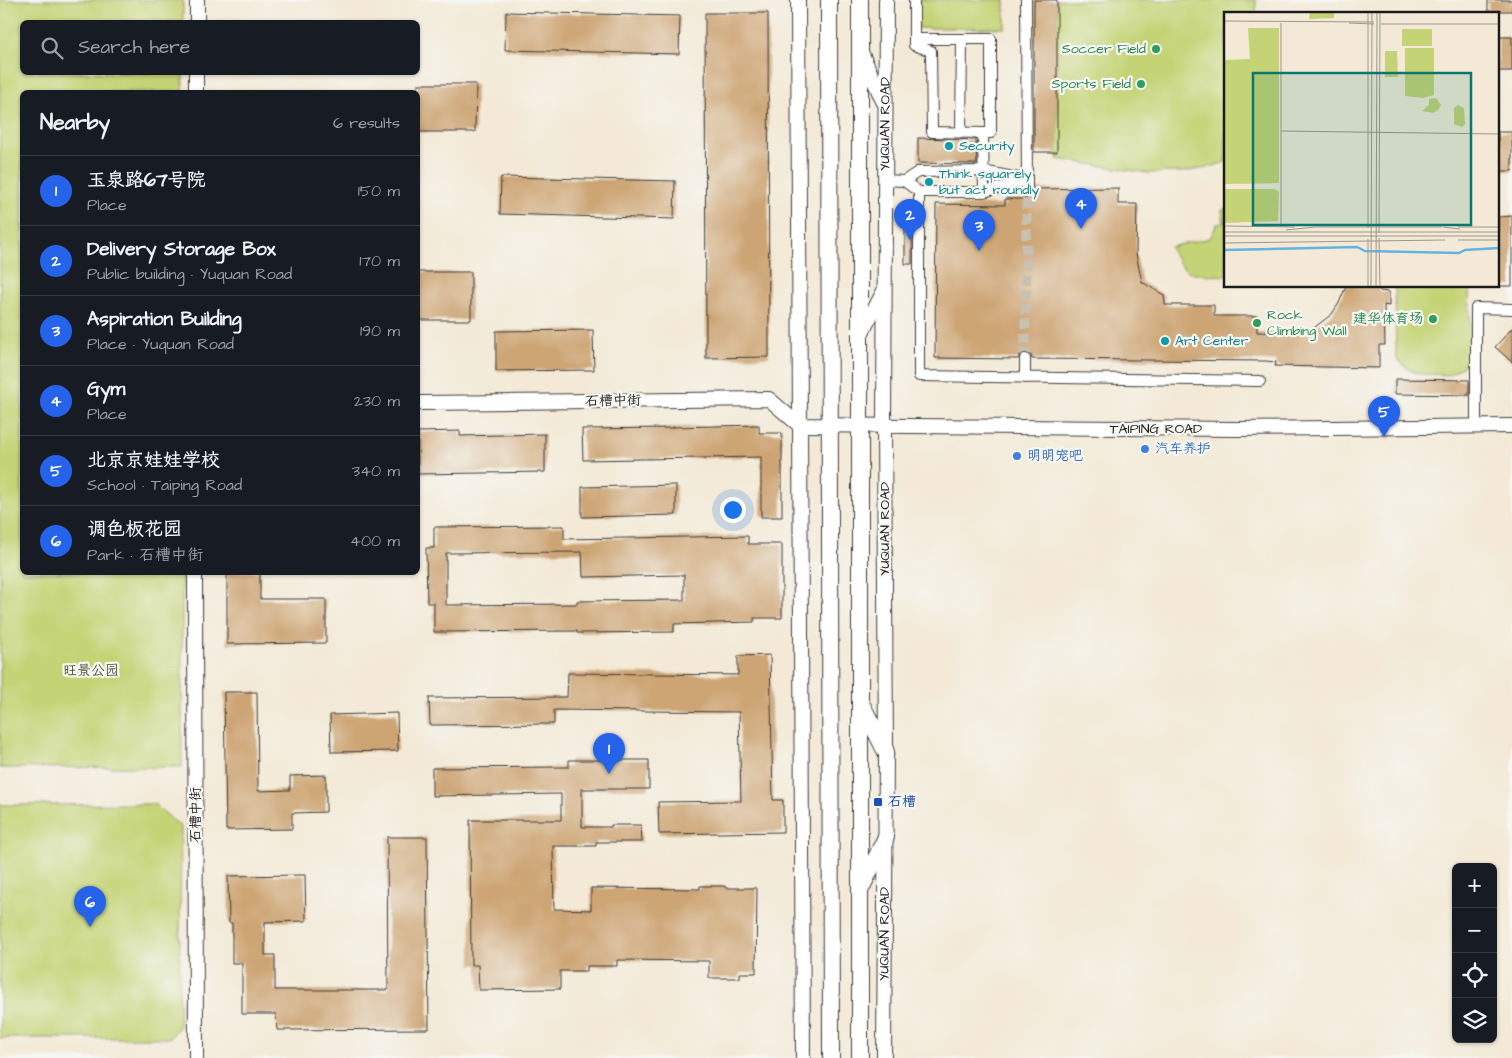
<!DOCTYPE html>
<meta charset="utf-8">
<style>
body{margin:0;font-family:"Architects Daughter","LXGW WenKai TC",sans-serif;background:#20242c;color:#f1f3f6}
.controls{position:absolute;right:15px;bottom:15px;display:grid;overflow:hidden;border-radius:8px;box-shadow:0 1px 4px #0004}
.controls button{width:45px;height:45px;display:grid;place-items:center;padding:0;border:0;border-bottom:1px solid #363941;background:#171b24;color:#f1f3f6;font:25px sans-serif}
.you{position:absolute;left:732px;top:509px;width:18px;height:18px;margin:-12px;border:4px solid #fff;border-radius:50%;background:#1a73e8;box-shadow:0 0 0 8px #1a73e833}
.badge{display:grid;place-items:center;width:32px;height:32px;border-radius:50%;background:#2563eb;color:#fff;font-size:16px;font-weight:700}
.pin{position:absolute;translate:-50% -41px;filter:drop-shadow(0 1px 2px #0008)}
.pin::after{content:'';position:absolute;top:26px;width:18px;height:15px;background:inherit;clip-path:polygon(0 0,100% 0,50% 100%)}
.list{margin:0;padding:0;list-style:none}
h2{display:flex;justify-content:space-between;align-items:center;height:65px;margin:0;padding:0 20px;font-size:21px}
h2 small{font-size:16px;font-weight:400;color:#9ea1a6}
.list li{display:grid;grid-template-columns:32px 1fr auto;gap:15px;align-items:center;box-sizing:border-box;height:70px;padding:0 20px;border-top:1px solid #363941}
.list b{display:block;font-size:19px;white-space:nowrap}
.list p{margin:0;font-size:16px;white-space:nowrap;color:#9ea1a6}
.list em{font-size:16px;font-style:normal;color:#9ea1a6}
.icon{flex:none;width:28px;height:28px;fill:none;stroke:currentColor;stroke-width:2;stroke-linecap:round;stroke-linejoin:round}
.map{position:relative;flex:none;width:1512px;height:1058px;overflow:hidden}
.search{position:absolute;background:#171b24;box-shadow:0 1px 4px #0004;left:20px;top:20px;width:400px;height:55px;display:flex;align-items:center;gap:12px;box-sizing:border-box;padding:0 18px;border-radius:8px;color:#9ea1a6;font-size:19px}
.panel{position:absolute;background:#171b24;box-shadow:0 1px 4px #0004;left:20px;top:90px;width:400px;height:485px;border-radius:8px}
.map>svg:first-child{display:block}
.green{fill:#c4d375;stroke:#707848}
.building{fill:#cda575;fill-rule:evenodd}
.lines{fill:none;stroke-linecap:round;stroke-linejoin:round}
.street-tunnel{stroke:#c8c0b1;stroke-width:10;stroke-dasharray:10 5;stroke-linecap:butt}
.street-casing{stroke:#3c3b38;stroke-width:12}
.secondary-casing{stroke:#3c3b38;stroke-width:16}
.primary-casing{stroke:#3c3b38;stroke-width:18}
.street{stroke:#fff;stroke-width:10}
.secondary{stroke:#fff;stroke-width:14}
.primary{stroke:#fff;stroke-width:16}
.leisure-dot{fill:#2e9e5b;stroke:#f6f6f2;stroke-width:2}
.culture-dot{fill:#0f9aa8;stroke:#f6f6f2;stroke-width:2}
.shop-dot{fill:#3f7fe0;stroke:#f6f6f2;stroke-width:2}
.transit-dot{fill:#1a4fb4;stroke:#f6f6f2;stroke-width:2}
.labels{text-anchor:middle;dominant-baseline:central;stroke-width:4.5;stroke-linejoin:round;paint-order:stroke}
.leisure-label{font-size:14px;fill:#27864d;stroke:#f6f6f2;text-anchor:end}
.street-label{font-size:14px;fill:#1c1c1c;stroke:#f6f6f2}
.culture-label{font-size:14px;fill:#0d838f;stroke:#f6f6f2;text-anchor:start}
.shop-label{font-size:14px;fill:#366cbe;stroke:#f6f6f2;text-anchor:start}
.park-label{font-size:14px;fill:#4e5337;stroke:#f6f6f2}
.transit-label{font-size:14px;fill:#164399;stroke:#f6f6f2;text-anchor:start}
.inset-river{fill:none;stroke:#66b3df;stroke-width:2.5}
.inset-road{fill:none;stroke:#9d978c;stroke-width:1}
.view{fill:#0f766e;fill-opacity:0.15;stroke:#0f766e;stroke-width:2.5}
.inset-edge{fill:none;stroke:#1c1c1c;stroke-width:2.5}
</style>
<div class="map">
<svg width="1512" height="1058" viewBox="0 0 1512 1058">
<rect width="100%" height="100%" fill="#f6f6f2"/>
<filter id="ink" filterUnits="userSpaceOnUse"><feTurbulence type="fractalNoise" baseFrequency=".02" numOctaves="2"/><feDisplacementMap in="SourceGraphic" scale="10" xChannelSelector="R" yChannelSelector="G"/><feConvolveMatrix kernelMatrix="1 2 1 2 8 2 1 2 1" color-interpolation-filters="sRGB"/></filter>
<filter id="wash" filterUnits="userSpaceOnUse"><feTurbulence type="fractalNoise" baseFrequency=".0096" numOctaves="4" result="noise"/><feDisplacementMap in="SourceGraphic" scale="20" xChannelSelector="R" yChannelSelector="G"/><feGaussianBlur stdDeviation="1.12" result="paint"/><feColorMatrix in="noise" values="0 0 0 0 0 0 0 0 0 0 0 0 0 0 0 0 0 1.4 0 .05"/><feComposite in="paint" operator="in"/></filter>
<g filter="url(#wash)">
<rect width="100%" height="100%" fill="#f3e9d6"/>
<path class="green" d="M0,0h183v22h-161v50l161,1v19h-161v480l160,1v194l-182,1z
M918,0h87v28h-87z
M1057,0h199v14h-30v148l-19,6 -25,4 -35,1 -90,-14z
M1226,208v68c-33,-3 -40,4 -56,-29l40,-9 7,-14 7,-1 -2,-13z
M1395,286h74l2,66 -6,13 -16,10 -31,-1 -11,-6 -11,-10z
M154,804l27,23 -2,200 -9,11h-170v-233z"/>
<g id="blocks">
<path class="building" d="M1034,0h23v152h-23z
M1488,0h24v11h-24z
M506,12l174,4 -1,38 -174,-4z
M705,13h63l1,344 -63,1z
M1498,37h14v34h-14z
M418,84h58l-1,48h-57z
M1498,132h14v39h-14z
M918,138l58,2 1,24 -59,-1z
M501,177l174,4 -1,38 -174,-5z
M1118,188v16h19l-1,50 6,28 22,13 1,10h49v11h43v16l50,1 25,-19 7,-11 7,-17h34v5l9,1v14l-5,-1 1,40h-6v23l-104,-2 1,-4 -11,-1 -233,-2 -1,-4 -6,-3 -4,1 -3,6 -83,-1 1,-154 69,1v-6h21v-4l5,-1 3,-5z
M905,206h7v58h-7z
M1512,216v70h-14v-69z
M418,272h53v48h-53z
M1512,328v34l-17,-15z
M593,330l1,40 -98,1v-40z
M1395,379l74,1v15l-74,-1z
M759,425v8h23v84h-21v-60l-178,3 -1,-31 91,-1v-1z
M460,431v5l85,-2v38l-127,2v-42z
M676,485v30l-94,2v-30z
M564,526v13l184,-3v8h34v74h-28v4l-80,2v8l-97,1v-2l-143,1v-29h-7l-1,-55h8v-21zM582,552l1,25 101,-2v25l-107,1v3l-131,1v-52z
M227,572h33v27h66v44l-99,1z
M770,655l3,145h10v32l-124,2 -1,-32 83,-1 -2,-89 -185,-2v14l-124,1 -1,-27 138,-1 1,-24 170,2v-19z
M224,692h33l1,99 32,-1v-14l36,-1v37l-34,1v16l-66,1z
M397,713l1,38 -67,1 -1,-37z
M569,760h80v29h-67v38h29v-2h30l1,17h-46v4h-43l1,63 37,1v-22l109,1v-3h25v2h32l-1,85h-16v5h-31v-17l-92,-1v6h-30v5h-27v18l-81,1 -1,-25h-7l-1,-145h91v-26l-129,2v-28l137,-1z
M387,837h40l2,192 -152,1 -1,-16h-34v-51h-10v-40h-3l-1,-47 77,-1 1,46 -41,1v33h10v35h113z"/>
</g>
</g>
<g filter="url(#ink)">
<use href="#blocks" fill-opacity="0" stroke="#3c3b38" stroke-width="1"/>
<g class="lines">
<path class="street-tunnel" d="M1025,359l2,-171"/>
<defs>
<path id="street" d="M914,0v45l17,6 1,81 51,1
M1026,0l1,188
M914,39h77v94h-8l1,59
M961,132l1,-92
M885,180l19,1 15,11h65l43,-12
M904,181l14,-9 65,-1 41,8
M919,192v184l341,5
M1025,378v-19
M1476,426v-118l36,1"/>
<g id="secondary">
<path d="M798,0l5,1058"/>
<path d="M197,22v-22"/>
<path d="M861,52l22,49"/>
<path d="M196,92v-20"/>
<path d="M860,336l24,-45"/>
<path d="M418,403l351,-4 30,26 438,4 275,-3"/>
<path d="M195,572l1,486"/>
<path id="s1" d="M884,1058l2,-306 -2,-327 2,-425"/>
</g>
<path id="primary" d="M829,0l2,1058
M861,703l25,49
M861,889l25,-52
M860,1058v-1058"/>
</defs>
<use href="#street" class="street-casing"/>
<use href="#secondary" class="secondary-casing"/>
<use href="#primary" class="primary-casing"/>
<use href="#street" class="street"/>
<use href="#secondary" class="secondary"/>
<use href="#primary" class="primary"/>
</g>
</g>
<g class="leisure-dot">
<circle cx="1156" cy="49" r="5"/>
<circle cx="1141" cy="84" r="5"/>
<circle cx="1433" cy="319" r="5"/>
<circle cx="1257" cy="323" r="5"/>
</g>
<g class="culture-dot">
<circle cx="949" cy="146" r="5"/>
<circle cx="929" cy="182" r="5"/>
<circle cx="1165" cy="341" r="5"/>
</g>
<g class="shop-dot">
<circle cx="1145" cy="449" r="5"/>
<circle cx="1017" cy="456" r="5"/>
</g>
<rect class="transit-dot" x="873" y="797" width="10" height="10" rx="2.5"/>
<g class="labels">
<g class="leisure-label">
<text x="1146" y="49">Soccer Field</text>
<text x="1131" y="84">Sports Field</text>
<text x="1267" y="315" text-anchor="start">Rock<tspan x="1267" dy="16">Climbing Wall</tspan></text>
<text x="1423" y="319">建华体育场</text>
</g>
<g class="street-label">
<text stroke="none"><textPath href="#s1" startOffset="934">YUQUAN ROAD</textPath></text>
<text transform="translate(613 401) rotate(-1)">石槽中街</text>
<text x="1156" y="429">TAIPING ROAD</text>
<text transform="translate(885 529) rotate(-90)">YUQUAN ROAD</text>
<text transform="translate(196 815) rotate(-90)">石槽中街</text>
<text stroke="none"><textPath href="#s1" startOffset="124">YUQUAN ROAD</textPath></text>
</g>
<g class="culture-label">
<text x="959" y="146">Security</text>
<text x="939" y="174">Think squarely<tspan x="939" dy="16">but act roundly</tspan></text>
<text x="1175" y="341">Art Center</text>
</g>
<g class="shop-label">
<text x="1155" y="449">汽车养护</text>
<text x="1027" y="456">明明宠吧</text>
</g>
<g class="park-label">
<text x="91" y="671">旺景公园</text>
</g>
<g class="transit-label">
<text x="888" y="802">石槽</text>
</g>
</g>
<g transform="translate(1224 12)">
<rect width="275" height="275" fill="#f3e9d6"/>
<path d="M86,0h24v6l-25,1zM24,16h31v155l-55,1v-124l26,-1zM178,17h30v17h-30zM181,36h29v47l-11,3 -18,-2zM161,39h12l1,26h-13zM212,86l5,7 -3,5 -5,3 -11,-2 7,-6v-6zM234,93l6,3 1,16 -3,3 -8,-3v-16zM0,177h51l4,3 -1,29 -54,2z" fill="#c4d375"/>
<path class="inset-river" d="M0,238l133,-3 8,4 94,2 6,-3 34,-2"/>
<path class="inset-road" d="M144,0v216M0,9l150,1M125,11l25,1M157,12h118M57,119l218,3M0,214l71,1M57,215v-204M91,215h127M219,215l17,2M234,215h41M62,218l29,-3M0,220h275M155,221l1,-221M0,224h275M155,226l1,49M234,228h41M0,231l221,-3M144,275v-48M147,275l1,-275M152,275l1,-275"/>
<path class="view" d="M29,61h218v152h-218z"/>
<rect width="275" height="275" class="inset-edge"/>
</g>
</svg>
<div class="controls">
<button>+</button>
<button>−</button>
<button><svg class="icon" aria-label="locate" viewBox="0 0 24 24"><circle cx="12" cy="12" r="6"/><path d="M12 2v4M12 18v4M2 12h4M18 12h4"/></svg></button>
<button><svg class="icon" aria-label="layers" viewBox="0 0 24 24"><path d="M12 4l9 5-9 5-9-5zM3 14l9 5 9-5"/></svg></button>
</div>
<div class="you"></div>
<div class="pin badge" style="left:609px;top:774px">1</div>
<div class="pin badge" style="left:910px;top:240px">2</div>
<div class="pin badge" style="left:979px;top:251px">3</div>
<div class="pin badge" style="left:1081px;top:229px">4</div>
<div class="pin badge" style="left:1384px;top:437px">5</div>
<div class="pin badge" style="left:90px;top:927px">6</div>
<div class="search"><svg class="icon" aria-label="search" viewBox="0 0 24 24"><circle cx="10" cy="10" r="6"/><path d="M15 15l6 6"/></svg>Search here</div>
<section class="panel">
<h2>Nearby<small>6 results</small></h2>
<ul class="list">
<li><span class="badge">1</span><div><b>玉泉路67号院</b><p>Place</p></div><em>150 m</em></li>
<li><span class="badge">2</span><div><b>Delivery Storage Box</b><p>Public building · Yuquan Road</p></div><em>170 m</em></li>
<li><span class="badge">3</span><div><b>Aspiration Building</b><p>Place · Yuquan Road</p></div><em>190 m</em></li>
<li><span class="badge">4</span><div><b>Gym</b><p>Place</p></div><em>230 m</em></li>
<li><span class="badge">5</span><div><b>北京京娃娃学校</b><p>School · Taiping Road</p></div><em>340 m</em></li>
<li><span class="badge">6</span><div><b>调色板花园</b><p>Park · 石槽中街</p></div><em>400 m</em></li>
</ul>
</section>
</div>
